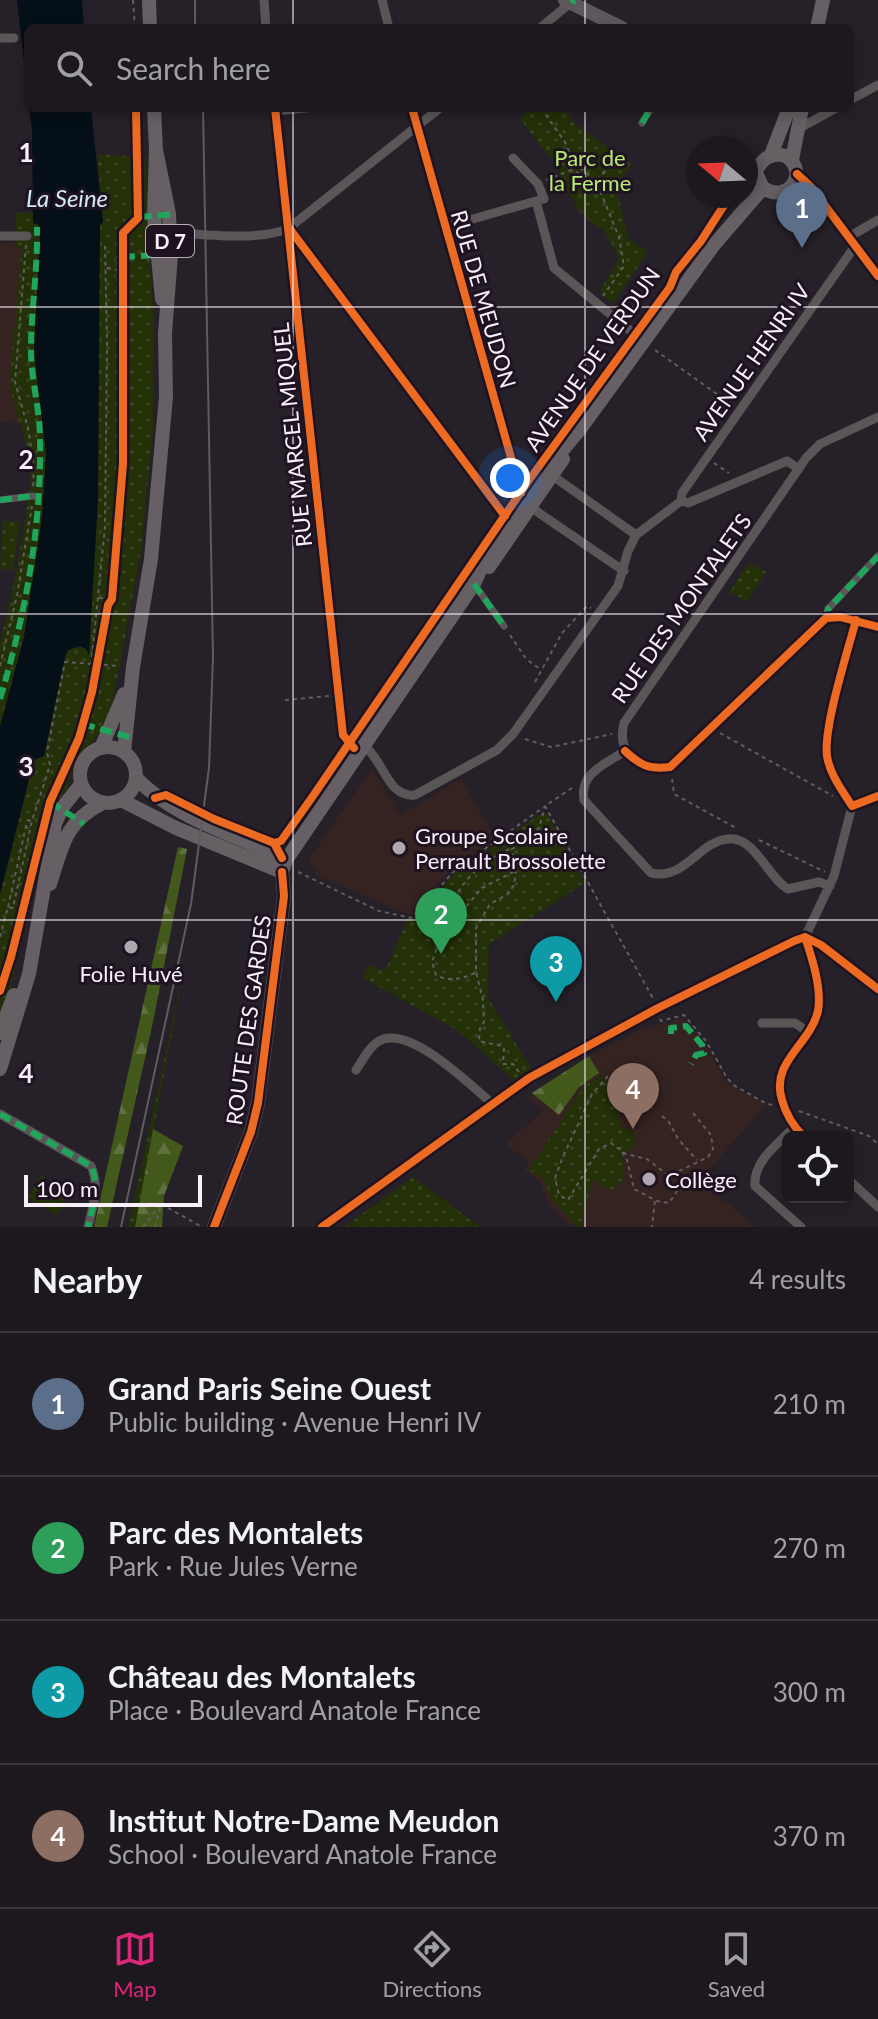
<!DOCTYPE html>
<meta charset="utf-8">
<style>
body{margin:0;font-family:Lato,sans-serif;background:#29252b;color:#f1f3f6}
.controls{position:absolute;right:24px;bottom:24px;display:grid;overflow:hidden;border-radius:12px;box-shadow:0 4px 12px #0003}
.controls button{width:72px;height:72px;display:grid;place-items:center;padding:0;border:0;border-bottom:2px solid #3a373c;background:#1c181e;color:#f1f3f6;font:40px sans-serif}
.compass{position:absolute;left:686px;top:136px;width:72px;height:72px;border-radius:50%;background:#1c181e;box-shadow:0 4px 12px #0003;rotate:289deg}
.scale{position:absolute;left:24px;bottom:20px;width:178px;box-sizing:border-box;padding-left:8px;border:4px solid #f9f0fa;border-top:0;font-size:22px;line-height:28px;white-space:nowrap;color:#f9f0fa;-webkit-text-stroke:6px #1f1321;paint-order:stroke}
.you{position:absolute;left:510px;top:478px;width:28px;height:28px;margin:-20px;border:6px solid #fff;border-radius:50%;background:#1a73e8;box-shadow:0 0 0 12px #1a73e833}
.badge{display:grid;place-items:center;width:52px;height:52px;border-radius:50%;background:#db2777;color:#fff;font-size:26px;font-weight:700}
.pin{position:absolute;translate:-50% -66px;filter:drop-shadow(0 2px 4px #0008)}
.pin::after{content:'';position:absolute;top:42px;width:28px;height:24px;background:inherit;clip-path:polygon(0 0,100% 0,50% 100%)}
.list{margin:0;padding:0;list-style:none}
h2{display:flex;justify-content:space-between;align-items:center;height:104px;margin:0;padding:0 32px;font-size:34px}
h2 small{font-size:26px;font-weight:400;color:#a0a0a4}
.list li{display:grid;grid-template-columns:52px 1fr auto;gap:24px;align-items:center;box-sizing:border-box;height:144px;padding:0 32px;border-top:2px solid #3a373c}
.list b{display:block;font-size:30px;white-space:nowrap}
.list p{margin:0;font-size:26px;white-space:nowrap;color:#a0a0a4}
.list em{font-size:26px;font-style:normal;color:#a0a0a4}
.icon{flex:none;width:44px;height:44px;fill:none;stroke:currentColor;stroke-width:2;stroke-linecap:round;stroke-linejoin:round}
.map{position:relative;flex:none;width:878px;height:1227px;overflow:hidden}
.search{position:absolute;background:#1c181e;box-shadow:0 4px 12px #0003;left:24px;right:24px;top:24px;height:88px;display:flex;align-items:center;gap:20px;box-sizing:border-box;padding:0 28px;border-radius:12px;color:#a0a0a4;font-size:30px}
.sheet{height:680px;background:#1c181e}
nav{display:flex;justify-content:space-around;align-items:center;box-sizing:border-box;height:112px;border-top:2px solid #3a373c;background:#1c181e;font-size:22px;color:#a0a0a4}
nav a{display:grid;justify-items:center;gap:4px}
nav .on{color:#db2777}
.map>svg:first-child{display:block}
.education{fill:#352322}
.green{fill:url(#green-dots)}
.forest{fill:url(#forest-firs)}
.water{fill:#050f17}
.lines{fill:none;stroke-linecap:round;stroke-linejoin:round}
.path{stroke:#605c5f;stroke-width:2;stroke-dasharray:4 4;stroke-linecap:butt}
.pedestrian{stroke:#5a5658;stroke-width:7}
.minor{stroke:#5a5658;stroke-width:9}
.secondary{stroke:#5d585b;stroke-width:14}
.primary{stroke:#666064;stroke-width:14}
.tram{stroke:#605b5f;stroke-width:2}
.quiet{stroke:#20a55d;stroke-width:6;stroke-dasharray:12 6;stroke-linecap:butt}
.cycleway-casing{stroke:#1f1321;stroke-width:13}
.cycleway{stroke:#ed6a23;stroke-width:8}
.grid{fill:none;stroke:#f9f0fa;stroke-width:2;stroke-opacity:0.55}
.poi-dot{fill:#afa7b0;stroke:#1f1321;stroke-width:3}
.labels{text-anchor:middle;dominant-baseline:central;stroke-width:6;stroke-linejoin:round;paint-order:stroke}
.shield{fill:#1f1321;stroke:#b8aeb9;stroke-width:2}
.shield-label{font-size:20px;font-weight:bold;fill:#f9f0fa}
.park-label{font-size:22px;fill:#b9ea71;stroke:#1f1321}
.street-label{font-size:22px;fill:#f9f0fa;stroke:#1f1321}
.poi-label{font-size:22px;fill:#f9f0fa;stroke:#1f1321;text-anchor:start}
.water-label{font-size:24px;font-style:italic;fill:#d1e9f7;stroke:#1f1321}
.grid-label{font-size:26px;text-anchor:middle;font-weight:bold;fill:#f9f0fa;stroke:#1f1321;stroke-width:6;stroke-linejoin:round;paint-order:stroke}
</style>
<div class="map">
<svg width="878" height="1227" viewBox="0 0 878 1227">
<defs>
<pattern id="green-dots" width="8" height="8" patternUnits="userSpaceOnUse" patternTransform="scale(2)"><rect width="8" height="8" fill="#233008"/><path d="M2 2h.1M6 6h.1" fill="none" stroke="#394421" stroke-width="1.8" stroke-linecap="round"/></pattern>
<pattern id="forest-firs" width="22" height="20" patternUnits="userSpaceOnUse" patternTransform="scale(2)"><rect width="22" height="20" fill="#43591c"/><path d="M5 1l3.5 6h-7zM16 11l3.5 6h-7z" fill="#5f713e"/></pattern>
</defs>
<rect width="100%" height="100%" fill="#262028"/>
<path class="education" d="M0,243h15l8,9 2,172 -25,-2z
M372,769l28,46 61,-36 34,59 -42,29 -43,48 -95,-40 2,-7 -7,-3 -2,-5z
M683,1018l22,25 21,39 40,23 -55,62 -12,18 32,20 23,22h-183l-23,-22 -7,-22 -17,-14 5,-8 -24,-17 38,-33 -16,-14 5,-4 27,21 20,-27 20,-14 -10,-17 51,-26z"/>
<path class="green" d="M533,108h30l13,17 56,39 -17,22 14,53 19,13 -35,51 -10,-7 -3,-5 19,-33 -16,-29c-23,-9 -33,-34 -43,-55v-4l-41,-52z
M97,154l49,4 1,63 7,97 -1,111 -12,123 -28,148 -8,23 -14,21 -15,16 -9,28 -16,24 -41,179 -10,28v-125l34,-134 10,-5 21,-98 3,-7 6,-3 12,2 14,-424 3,-4z
M16,213h17v9l6,2 -5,129 12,100 -4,65 -18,119 -24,89v-83l17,-74 14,-90 -6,-38 -14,-48 -1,-16 11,-127 -6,-7z
M3,521l17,1 -7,48 -13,-1z
M751,564l15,8 -19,30 -17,-10 16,-26z
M542,813l5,1 38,69 -96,61 -1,54 43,70 -17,12 -57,-50 -94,-52 5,-13 17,6 23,-53 4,2 45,-49z
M185,965l-50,262h-7z
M603,1075l19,53 13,3 -1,17 -12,8 3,22 -12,13 -21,-10 -11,46h-3l-25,-26 -9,-21 -15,-10 55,-84z
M41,1175l5,4 -2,6 23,12 -10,18 -29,-17z
M413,1177l67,50h-136z"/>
<path class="forest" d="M178,847l9,2 -35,178 -45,200h-13z
M589,1056l10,17 -20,14 -20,28 -27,-22z
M153,1129l30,17 -19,50 -2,31h-27z"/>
<path class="water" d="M17,0h65l2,28h-56v71z
M29,108h62l12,114 -3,3 -2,274 -9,156 -3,-6 -6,-3 -12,4 -3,7 -21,99 -10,4 -34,134v-168l24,-89 18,-119 4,-65 -12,-100 6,-117 -1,-11 -6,-2 -1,-93z"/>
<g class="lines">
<path class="path" d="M133,0l2,28
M541,108l24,34 9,21 22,18 23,56 5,29 -21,30
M546,180l25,-10 21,9
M597,180l26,-29
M26,245l-11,137 13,46 6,37 -1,23
M107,268l17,3
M655,350l76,54
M714,463l15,10
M99,598l13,1
M510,635l16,24 14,10
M91,665l14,-138 2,-184 -2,-98
M0,666l17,-71 15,-89
M535,682l27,-49 25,-27 4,2
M285,700l44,-4
M720,733l113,63
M525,739l26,8 61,-13
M672,779l2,15 62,34
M572,788l-27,18 109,194
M50,800l33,-76 15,-58 10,-61 12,-148 -3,-200h6l3,-23 14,-14 -2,-112
M759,840l66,32
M31,871l4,-15
M298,872l81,39 33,7 43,-48 89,-63
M8,907l18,-81 2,-6 3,1
M457,919l-8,-11c12,-26 34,-49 61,-59
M0,937l8,-30 5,1 19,-87 18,-56 -3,-13 18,-90 55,4
M475,973c-14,6 -25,9 -39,2l-4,-13 6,-17 31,-42 13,-15 33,-17
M660,1019l1,2 23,-6 22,26 21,37 8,8 32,18 6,1
M519,1072l-6,-8h-10l1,-15 -2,-3 -23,-5 1,-13 4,-6 -1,-22 -7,-28v-44l14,-24 18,-10 6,-9 2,-14 -4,-22c25,-14 26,-14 33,-43
M608,1076l-16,18 -30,65 -7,19 4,17 9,5 31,-51 12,-6 15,11 21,5 22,17 39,-19 5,-8 -2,-14 -18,-22
M799,1111l70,25 9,8
M662,1116l7,6 9,17 19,21
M622,1152l5,8 7,29 21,11 -3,27
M656,1201l13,2 8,-12 -7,-13
M161,1204l41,23
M143,1227l17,-22
M155,1227l6,-22"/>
<path class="pedestrian" d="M642,123l9,-15
M0,500l33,-4
M474,584l30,42
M826,618l2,-9 50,-53"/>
<path class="minor" d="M264,0l2,28
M382,0l7,28
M540,28l34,-28
M0,38h14
M850,100l28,-15
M275,108l68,627 17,17
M412,108l109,391
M275,111l31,-3
M798,129l38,-21
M513,158l25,26 6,15 -8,2
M797,174l14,13 67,89
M789,191l35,20
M445,227l91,-26 18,67 90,74
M291,231l219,291
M167,232c32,2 93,10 122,-4l151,-120
M0,236h27
M849,237l29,-17
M878,417l-58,27 -14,14 -182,265c-8,32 16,48 46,44l156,-149 14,-1 38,10
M547,477l6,-1 83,59
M681,501l1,-8 173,-247
M531,503v3l8,7 85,58
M364,746c20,14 23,52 51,49l82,-45 16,-16 105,-148 10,-35 8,-16 45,-34 7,2 99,-42 12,8
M625,751c-19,13 -46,22 -41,49l67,73c34,8 48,-32 77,-34 27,-3 39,38 60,50l31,-7 11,4
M852,806c-10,-16 -22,-31 -25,-50 -4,-28 21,-106 29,-136
M852,806l26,-10
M805,937l29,-61 18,-70
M762,1023h33l13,9
M356,1070c6,-9 13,-23 23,-29 31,-17 92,45 115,64
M0,1114l91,52c9,20 2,40 -3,61
M794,1127c-16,17 -41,34 -39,59l46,41
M804,1137c-11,-11 -18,-22 -22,-37 -12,-38 28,-55 36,-89 4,-23 -6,-53 -13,-74
M848,1179l30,28
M322,1227l207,-149 129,-70 136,-67 11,-4 16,8 57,44"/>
<path class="secondary" d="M565,0l57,28
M214,1227l37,-95 7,-29 26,-207 -2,-24 4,-12"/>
<path class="primary" d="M149,0l1,28
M817,28l6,-28
M154,108l2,42 -2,66 8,83
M771,155l18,-47
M792,160l10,-52
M746,188c10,-17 17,-39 40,-32 24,17 2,48 -23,32l-7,-15
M489,567l74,-108
M80 775a28 28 0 1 1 56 0a28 28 0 1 1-56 0Z
M101,748l23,-54
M124,752l9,-85 18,-108 15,-162 -1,-64 6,-78 -2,-41 -13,-64
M136,778c41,42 99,56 150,82l188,-276 21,-47 26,-37 60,-72 132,-182 50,-58
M121,800l55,28 106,44
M50,884c12,-37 15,-63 53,-81
M0,1033l14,-38
M0,1069l29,-95 26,-150 7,-16 19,-24"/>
<path class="tram" d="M195,0v28
M121,1227l70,-323 18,-136 4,-111 -10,-549"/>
<path class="quiet" d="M572,3l2,-3
M642,123l9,-15
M140,217l35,-3
M123,257l53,-3
M0,500l33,-4
M474,584l30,42
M826,618l2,-9 50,-53
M0,699c26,-87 42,-173 40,-264 -1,-29 -9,-57 -9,-85 0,-41 7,-82 6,-123
M83,724l49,14
M50,802l34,22
M671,1034v-6l15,-2 16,19 2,8 -8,2 -5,9
M0,1114l91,52c9,20 2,40 -3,61"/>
<defs>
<path id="cycleway" d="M275,108l68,627 11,13
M412,108l109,385
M797,174l14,13 67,89
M289,228l216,288
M856,620c-8,30 -33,108 -29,136 3,19 15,34 25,50l26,-10
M625,751c15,14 24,19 45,16l156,-149 14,-1 38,10
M155,798l11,-3 48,24 60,24 8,15
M274,843l7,-2 32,-45 216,-316 141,-193 6,-15 25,-31 29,-45
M0,991l11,-34 39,-155 29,-64 13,-46 16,-87 4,-6 11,-135v-231l15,-15 -2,-110
M804,1137c-11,-11 -18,-22 -22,-37 -12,-38 28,-55 36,-89 4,-23 -6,-53 -13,-74
M214,1227l37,-95 7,-29 26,-207 -2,-24
M322,1227l207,-149 129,-70 136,-67 11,-4 16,8 57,44"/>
</defs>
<use href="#cycleway" class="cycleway-casing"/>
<use href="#cycleway" class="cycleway"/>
</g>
<path class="grid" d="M293,0v28M585,0v28M293,108v1119M585,108v1119M0,307h878M0,614h878M0,920h878"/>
<g class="poi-dot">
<circle cx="399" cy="848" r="8"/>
<circle cx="131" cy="947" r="8"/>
<circle cx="649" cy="1179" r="8"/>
</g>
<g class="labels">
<rect class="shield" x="146" y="225" width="48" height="32" rx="6"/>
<g class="shield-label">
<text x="170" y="241">D 7</text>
</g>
<g class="park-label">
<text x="590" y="157">Parc de<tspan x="590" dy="25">la Ferme</tspan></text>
</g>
<g class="street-label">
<text transform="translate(484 299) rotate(74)">RUE DE MEUDON</text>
<text transform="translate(592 359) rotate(-55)">AVENUE DE VERDUN</text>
<text transform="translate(751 362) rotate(-55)">AVENUE HENRI IV</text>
<text transform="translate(292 435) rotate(-96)">RUE MARCEL MIQUEL</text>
<text transform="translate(681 608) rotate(-55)">RUE DES MONTALETS</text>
<text transform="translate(248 1020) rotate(-82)">ROUTE DES GARDES</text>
</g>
<g class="poi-label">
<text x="415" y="835">Groupe Scolaire<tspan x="415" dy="25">Perrault Brossolette</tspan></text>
<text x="131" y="973" text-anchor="middle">Folie Huvé</text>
<text x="665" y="1179">Collège</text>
</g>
<g class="water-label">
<text x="67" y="197">La Seine</text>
</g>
</g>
<g class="grid-label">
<text x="26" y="162">1</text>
<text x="26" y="469">2</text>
<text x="26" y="776">3</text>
<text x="26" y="1083">4</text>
</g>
</svg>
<div class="controls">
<button><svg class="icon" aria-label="locate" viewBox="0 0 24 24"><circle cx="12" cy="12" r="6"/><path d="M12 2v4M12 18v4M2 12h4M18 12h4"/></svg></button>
</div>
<svg class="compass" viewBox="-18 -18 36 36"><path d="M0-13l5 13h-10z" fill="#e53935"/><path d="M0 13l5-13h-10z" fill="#a0a0a4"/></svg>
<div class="scale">100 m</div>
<div class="you"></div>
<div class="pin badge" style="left:802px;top:248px;background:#5c6f8a">1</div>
<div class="pin badge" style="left:441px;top:954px;background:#2e9e5b">2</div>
<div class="pin badge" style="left:556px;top:1002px;background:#0f9aa8">3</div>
<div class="pin badge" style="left:633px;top:1129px;background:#8d6e63">4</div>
<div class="search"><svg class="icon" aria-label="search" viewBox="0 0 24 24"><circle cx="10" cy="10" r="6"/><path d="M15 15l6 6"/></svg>Search here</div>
</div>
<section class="sheet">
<h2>Nearby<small>4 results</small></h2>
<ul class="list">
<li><span class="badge" style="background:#5c6f8a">1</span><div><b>Grand Paris Seine Ouest</b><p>Public building · Avenue Henri IV</p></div><em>210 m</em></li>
<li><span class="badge" style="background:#2e9e5b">2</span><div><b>Parc des Montalets</b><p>Park · Rue Jules Verne</p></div><em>270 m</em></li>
<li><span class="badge" style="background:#0f9aa8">3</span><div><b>Château des Montalets</b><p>Place · Boulevard Anatole France</p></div><em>300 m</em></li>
<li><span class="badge" style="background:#8d6e63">4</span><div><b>Institut Notre-Dame Meudon</b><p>School · Boulevard Anatole France</p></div><em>370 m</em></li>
</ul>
</section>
<nav>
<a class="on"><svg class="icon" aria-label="map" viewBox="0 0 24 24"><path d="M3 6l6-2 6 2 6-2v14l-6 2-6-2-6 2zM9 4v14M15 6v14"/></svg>Map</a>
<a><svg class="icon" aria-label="directions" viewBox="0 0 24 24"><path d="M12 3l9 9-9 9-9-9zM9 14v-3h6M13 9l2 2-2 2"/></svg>Directions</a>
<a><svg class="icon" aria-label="saved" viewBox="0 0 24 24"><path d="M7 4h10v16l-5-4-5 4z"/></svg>Saved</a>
</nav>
